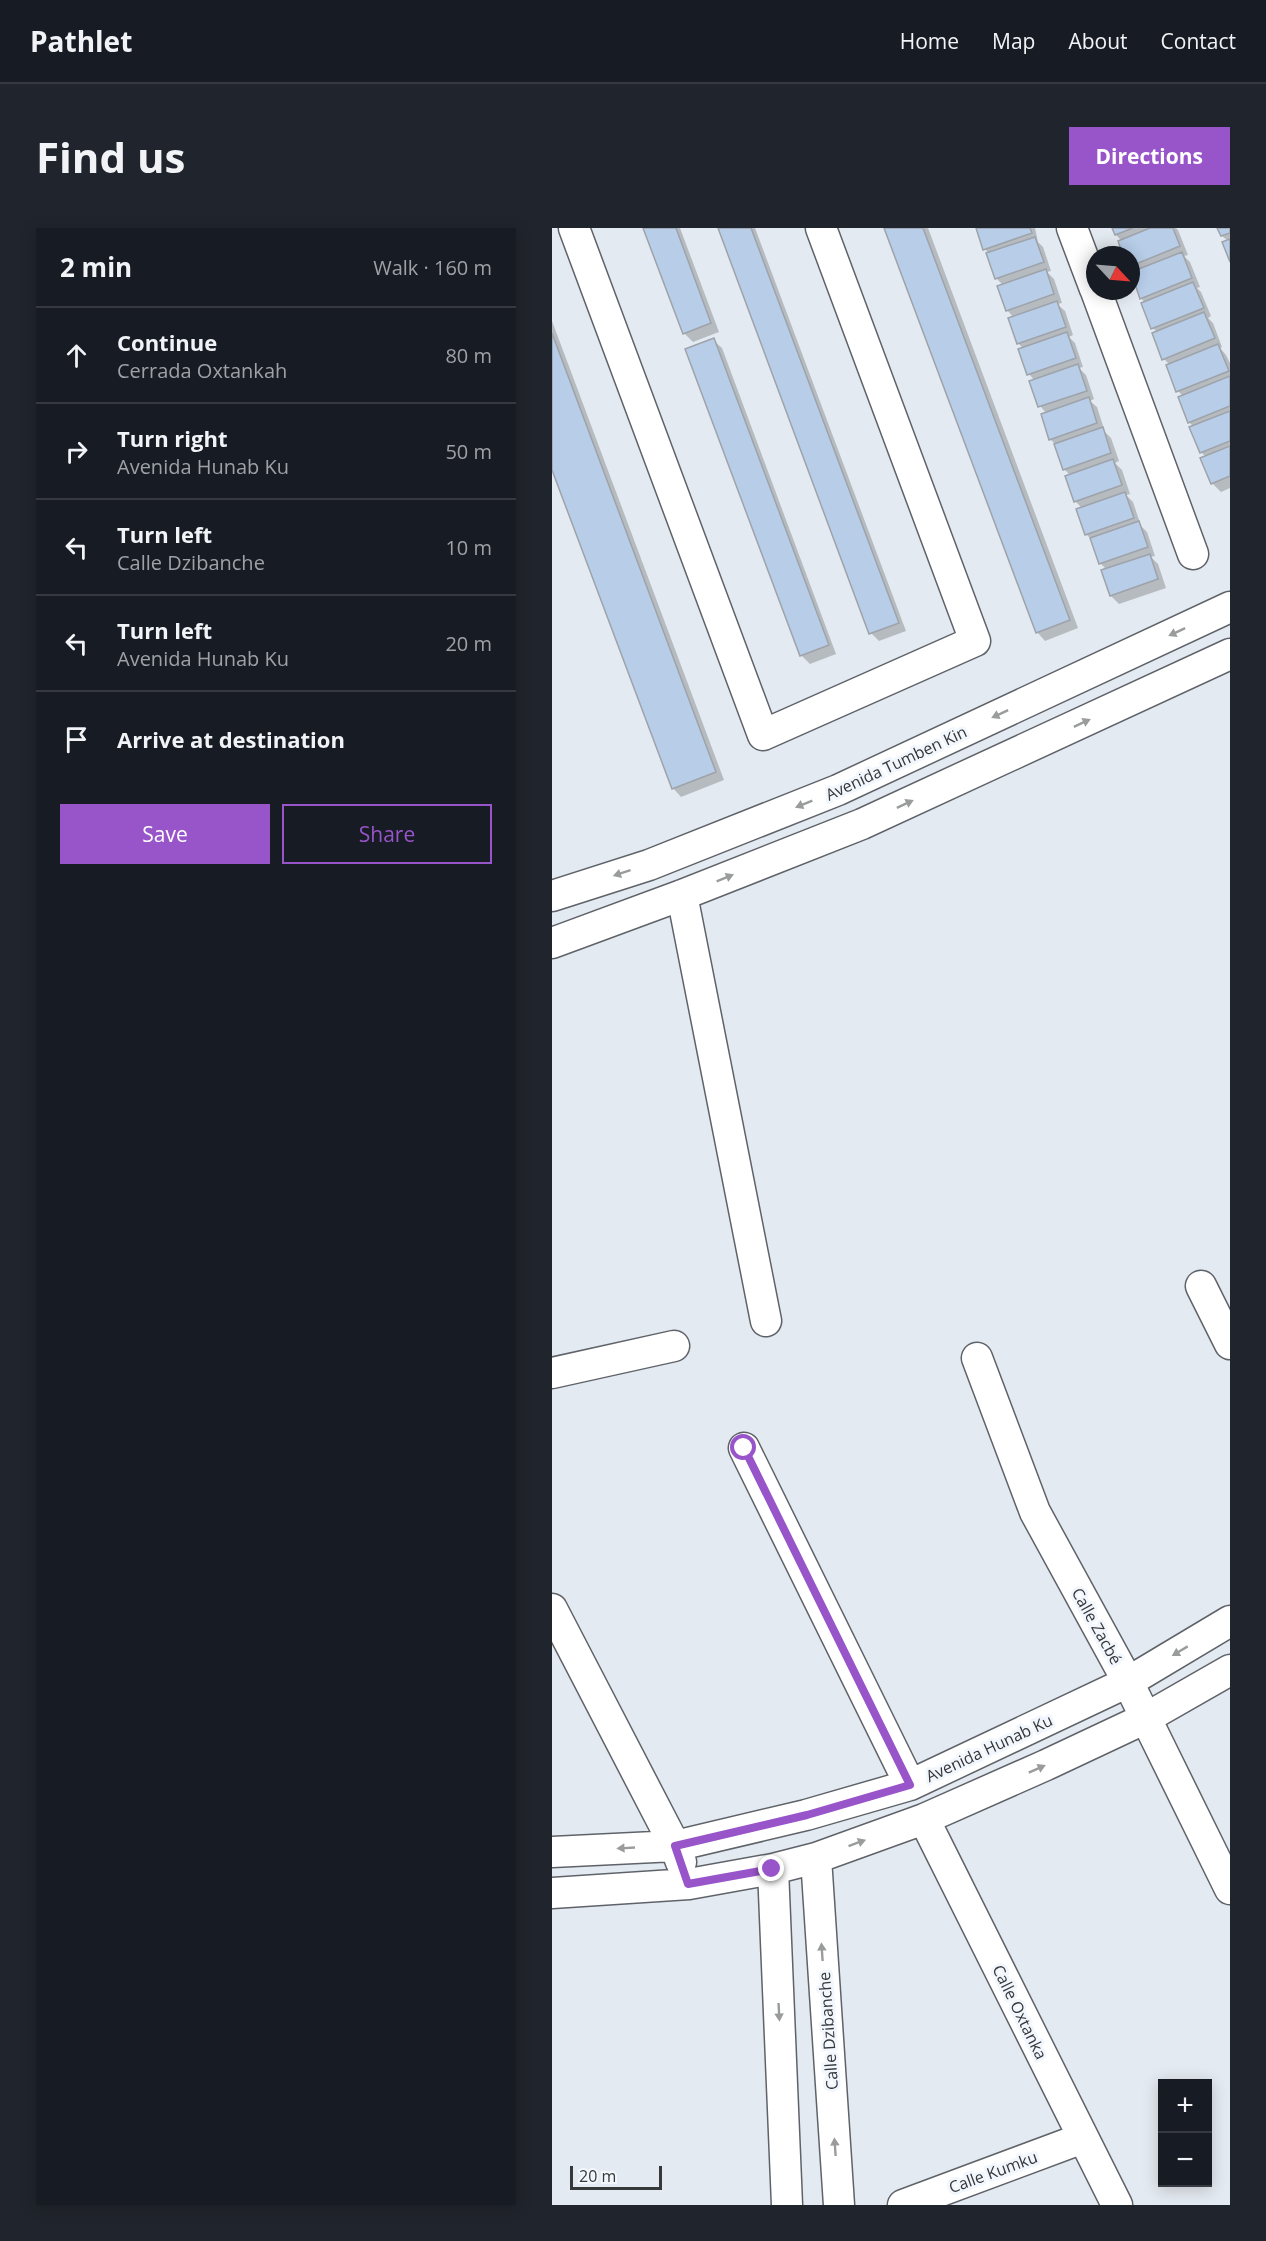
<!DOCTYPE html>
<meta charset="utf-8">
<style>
body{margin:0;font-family:"Open Sans",sans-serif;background:#20242c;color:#f1f3f6}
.controls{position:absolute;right:18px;bottom:18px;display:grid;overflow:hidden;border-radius:0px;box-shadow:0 3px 15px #0003}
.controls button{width:54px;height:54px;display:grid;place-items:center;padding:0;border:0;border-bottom:2px solid #363941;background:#171b24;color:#f1f3f6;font:30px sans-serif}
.compass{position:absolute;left:534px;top:18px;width:54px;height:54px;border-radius:50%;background:#171b24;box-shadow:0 3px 15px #0003;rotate:116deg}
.scale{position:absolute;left:18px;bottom:15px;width:92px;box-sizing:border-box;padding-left:6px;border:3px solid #36383a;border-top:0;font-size:16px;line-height:21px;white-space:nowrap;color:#36383a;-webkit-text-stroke:4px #f2f7fe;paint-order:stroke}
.stop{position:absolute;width:18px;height:18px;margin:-14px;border:4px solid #9854c9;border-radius:50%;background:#fff}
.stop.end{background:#9854c9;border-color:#fff;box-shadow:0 2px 6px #0008}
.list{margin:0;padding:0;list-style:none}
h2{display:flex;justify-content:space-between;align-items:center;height:78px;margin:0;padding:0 24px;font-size:26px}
h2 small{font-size:20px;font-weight:400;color:#9ea1a6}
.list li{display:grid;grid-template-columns:39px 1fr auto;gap:18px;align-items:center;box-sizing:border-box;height:96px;padding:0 24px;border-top:2px solid #363941}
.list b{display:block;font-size:22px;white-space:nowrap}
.list p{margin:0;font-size:20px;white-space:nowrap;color:#9ea1a6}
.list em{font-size:20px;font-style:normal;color:#9ea1a6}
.actions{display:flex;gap:12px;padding:18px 24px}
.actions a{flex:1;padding:14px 0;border:2px solid #9854c9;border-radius:0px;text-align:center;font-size:21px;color:#9854c9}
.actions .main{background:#9854c9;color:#fff}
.icon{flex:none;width:33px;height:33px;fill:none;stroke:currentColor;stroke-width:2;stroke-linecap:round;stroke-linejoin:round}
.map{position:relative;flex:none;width:678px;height:1977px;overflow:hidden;border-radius:0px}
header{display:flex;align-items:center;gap:36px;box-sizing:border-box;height:84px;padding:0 30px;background:#171b24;border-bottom:2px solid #363941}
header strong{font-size:28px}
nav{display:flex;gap:33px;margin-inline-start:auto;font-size:21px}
.intro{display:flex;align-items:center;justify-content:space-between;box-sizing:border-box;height:144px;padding:0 36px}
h1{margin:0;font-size:42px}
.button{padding:15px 27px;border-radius:0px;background:#9854c9;color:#fff;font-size:21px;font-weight:700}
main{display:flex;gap:36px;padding:0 36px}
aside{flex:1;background:#171b24;border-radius:0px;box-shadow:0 3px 15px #0003}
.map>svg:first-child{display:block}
.shadow{fill:#0003}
.building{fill:#b7cde8;stroke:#9ea3aa;stroke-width:1.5}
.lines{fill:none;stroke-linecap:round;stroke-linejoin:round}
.minor-casing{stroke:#5f6369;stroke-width:33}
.minor{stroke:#fff;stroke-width:30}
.oneway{fill:#9a9c9c}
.route{stroke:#9854c9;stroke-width:8}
.labels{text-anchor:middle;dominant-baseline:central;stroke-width:6;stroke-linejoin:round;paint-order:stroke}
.street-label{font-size:16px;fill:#36383a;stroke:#f2f7fe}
</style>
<header>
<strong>Pathlet</strong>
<nav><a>Home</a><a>Map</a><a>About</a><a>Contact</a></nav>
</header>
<div class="intro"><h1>Find us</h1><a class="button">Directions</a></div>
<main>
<aside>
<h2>2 min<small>Walk · 160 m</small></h2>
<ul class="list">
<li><svg class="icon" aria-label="ahead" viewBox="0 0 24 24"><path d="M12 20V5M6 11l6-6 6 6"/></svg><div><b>Continue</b><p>Cerrada Oxtankah</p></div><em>80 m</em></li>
<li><svg class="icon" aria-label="right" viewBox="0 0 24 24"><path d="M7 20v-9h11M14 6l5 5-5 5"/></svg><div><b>Turn right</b><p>Avenida Hunab Ku</p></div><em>50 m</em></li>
<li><svg class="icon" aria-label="left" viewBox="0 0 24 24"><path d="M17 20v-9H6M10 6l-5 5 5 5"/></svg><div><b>Turn left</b><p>Calle Dzibanche</p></div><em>10 m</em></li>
<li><svg class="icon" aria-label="left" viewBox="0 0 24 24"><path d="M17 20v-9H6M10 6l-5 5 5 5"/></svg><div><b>Turn left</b><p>Avenida Hunab Ku</p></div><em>20 m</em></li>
<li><svg class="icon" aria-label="arrive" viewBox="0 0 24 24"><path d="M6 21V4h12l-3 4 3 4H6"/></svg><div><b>Arrive at destination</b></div></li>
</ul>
<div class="actions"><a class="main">Save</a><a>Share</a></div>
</aside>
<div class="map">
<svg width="678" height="1977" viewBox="0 0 678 1977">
<rect width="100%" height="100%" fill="#e4eaf1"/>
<path class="shadow" d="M93,0h35l39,104 -26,10 -9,-9z
M167,0h36l151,403 -27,10 -8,-8z
M333,0h43l150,400 -33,13 -8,-9z
M425,0h58l3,14 5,5 8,24 -4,1 7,7 8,24 -5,1 8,7 8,24 -4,2 6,6 8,24 -4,1 7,7 8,24 -4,2 7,6 8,25 6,6 8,23 -4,2 7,7 8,24 -4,1 7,7 8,24 6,6 8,24 -4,1 7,7 8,24 -47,16 -8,-8 -4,-26 -7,-7 -8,-23 -6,-6 -4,-26 -7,-7 -4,-25 -7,-7 -8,-24 -6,-6 -3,-25 -7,-8 -5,-25 -6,-7 -5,-25 -6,-6 -4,-25 -7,-8 -4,-25 -7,-7 -7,-24 -4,-5z
M561,0h63l2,2 10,25 -4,1 6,6 10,25 -3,1 4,4 10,24 -3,2 5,5 9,24 -2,1 6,7 4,8v125l-9,4 -9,-9 -6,-26 -5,-5 -7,-25 -5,-5 -6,-26 -5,-5 -8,-26 -6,-6 -6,-26 -5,-5 -8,-25 -4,-5 -10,-25 4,-1 -4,-4v-13h-6l-3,-14 -6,-6z
M667,0h11v30l-2,-17 -6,-5z
M0,93l172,459 -43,17 -8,-9 -121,-322z
M161,112l9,8 114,306 -26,10 -9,-9z"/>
<path class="building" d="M91,0h33l35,95 -28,11z
M166,0h33l148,395 -30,11z
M332,0h39l147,392 -34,13z
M424,0h54l2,5 -49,17z
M560,0h21l-18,7z
M598,0h23l7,18 -49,20v-11h-8l-5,-14z
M665,0h13v5l-9,3z
M483,9l9,25 -49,17 -9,-26z
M678,11v23l-8,-20z
M630,24l10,26 -52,21 -9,-27z
M494,41l8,25 -48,17 -9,-25z
M641,54l11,26 -53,21 -10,-26z
M505,73l9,26 -49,17 -9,-26z
M652,84l11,26 -53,22 -10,-27z
M515,104l9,26 -49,17 -9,-26z
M0,105l164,439 -44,17 -120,-319z
M162,110l115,307 -29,11 -115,-307z
M666,116l11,27 -53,21 -10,-27z
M526,136l9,27 -49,16 -9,-26z
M678,148v30l-42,17 -10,-26z
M537,169l8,26 -48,17 -8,-26z
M678,183v30l-30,12 -11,-26z
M551,199l8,26 -48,17 -9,-26z
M678,218v30l-19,8 -11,-26z
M561,231l9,26 -48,17 -9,-26z
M573,264l9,26 -49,17 -9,-26z
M587,293l9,26 -49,17 -9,-26z
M598,326l8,25 -48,17 -9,-26z"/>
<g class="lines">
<defs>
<path id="minor" d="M22,0l189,507 212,-94 -154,-413
M520,0l23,61
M544,63l97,263
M130,667l84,426
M0,668l97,-31 189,-75 392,-183
M0,715l130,-48 180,-71 368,-170
M649,1058l29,58
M425,1130l58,154 93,170 102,207
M0,1145l122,-27
M192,1220l166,337
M0,1381l123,237 6,16
M372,1591l193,386
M0,1624l123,-6 131,-31 104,-30 218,-103 102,-61
M264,1630l23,347
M221,1641l14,336
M0,1665l137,-9 84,-15 43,-11 108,-39 122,-54 100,-47 84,-48
M351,1977l180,-67"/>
</defs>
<use href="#minor" class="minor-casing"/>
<use href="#minor" class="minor"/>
</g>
<defs><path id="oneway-solid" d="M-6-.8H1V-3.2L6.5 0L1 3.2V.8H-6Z" transform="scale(1.5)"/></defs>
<g class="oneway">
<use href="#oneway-solid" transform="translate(625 404) rotate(155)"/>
<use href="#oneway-solid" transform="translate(448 486) rotate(155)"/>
<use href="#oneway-solid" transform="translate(530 495) rotate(-25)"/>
<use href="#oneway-solid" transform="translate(252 576) rotate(158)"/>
<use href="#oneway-solid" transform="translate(353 576) rotate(-25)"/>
<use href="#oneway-solid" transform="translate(70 645) rotate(162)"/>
<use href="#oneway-solid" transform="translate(173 650) rotate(-22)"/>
<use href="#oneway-solid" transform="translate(628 1423) rotate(149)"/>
<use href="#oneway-solid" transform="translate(485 1541) rotate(-24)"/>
<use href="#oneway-solid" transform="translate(305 1615) rotate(-20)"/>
<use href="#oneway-solid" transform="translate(74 1620) rotate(177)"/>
<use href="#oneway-solid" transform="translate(270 1724) rotate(-94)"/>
<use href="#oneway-solid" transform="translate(227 1784) rotate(87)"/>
<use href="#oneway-solid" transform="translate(283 1919) rotate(-94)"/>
</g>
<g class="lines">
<path class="route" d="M192,1220l166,337 -103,30 -132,31 13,38 84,-15"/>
</g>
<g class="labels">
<g class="street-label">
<text transform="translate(344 535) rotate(-25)">Avenida Tumben Kin</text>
<text transform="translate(545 1398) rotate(61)">Calle Zacbé</text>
<text transform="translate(437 1520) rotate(-25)">Avenida Hunab Ku</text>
<text transform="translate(468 1784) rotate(64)">Calle Oxtanka</text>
<text transform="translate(276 1803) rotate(-94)">Calle Dzibanche</text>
<text transform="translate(441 1944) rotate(-20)">Calle Kumku</text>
</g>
</g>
</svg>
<div class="controls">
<button>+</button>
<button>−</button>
</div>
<svg class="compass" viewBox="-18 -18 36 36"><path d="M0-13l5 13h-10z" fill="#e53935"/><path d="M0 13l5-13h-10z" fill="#9ea1a6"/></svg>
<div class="scale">20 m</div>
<div class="stop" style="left:192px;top:1220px"></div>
<div class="stop end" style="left:220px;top:1641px"></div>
</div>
</main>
